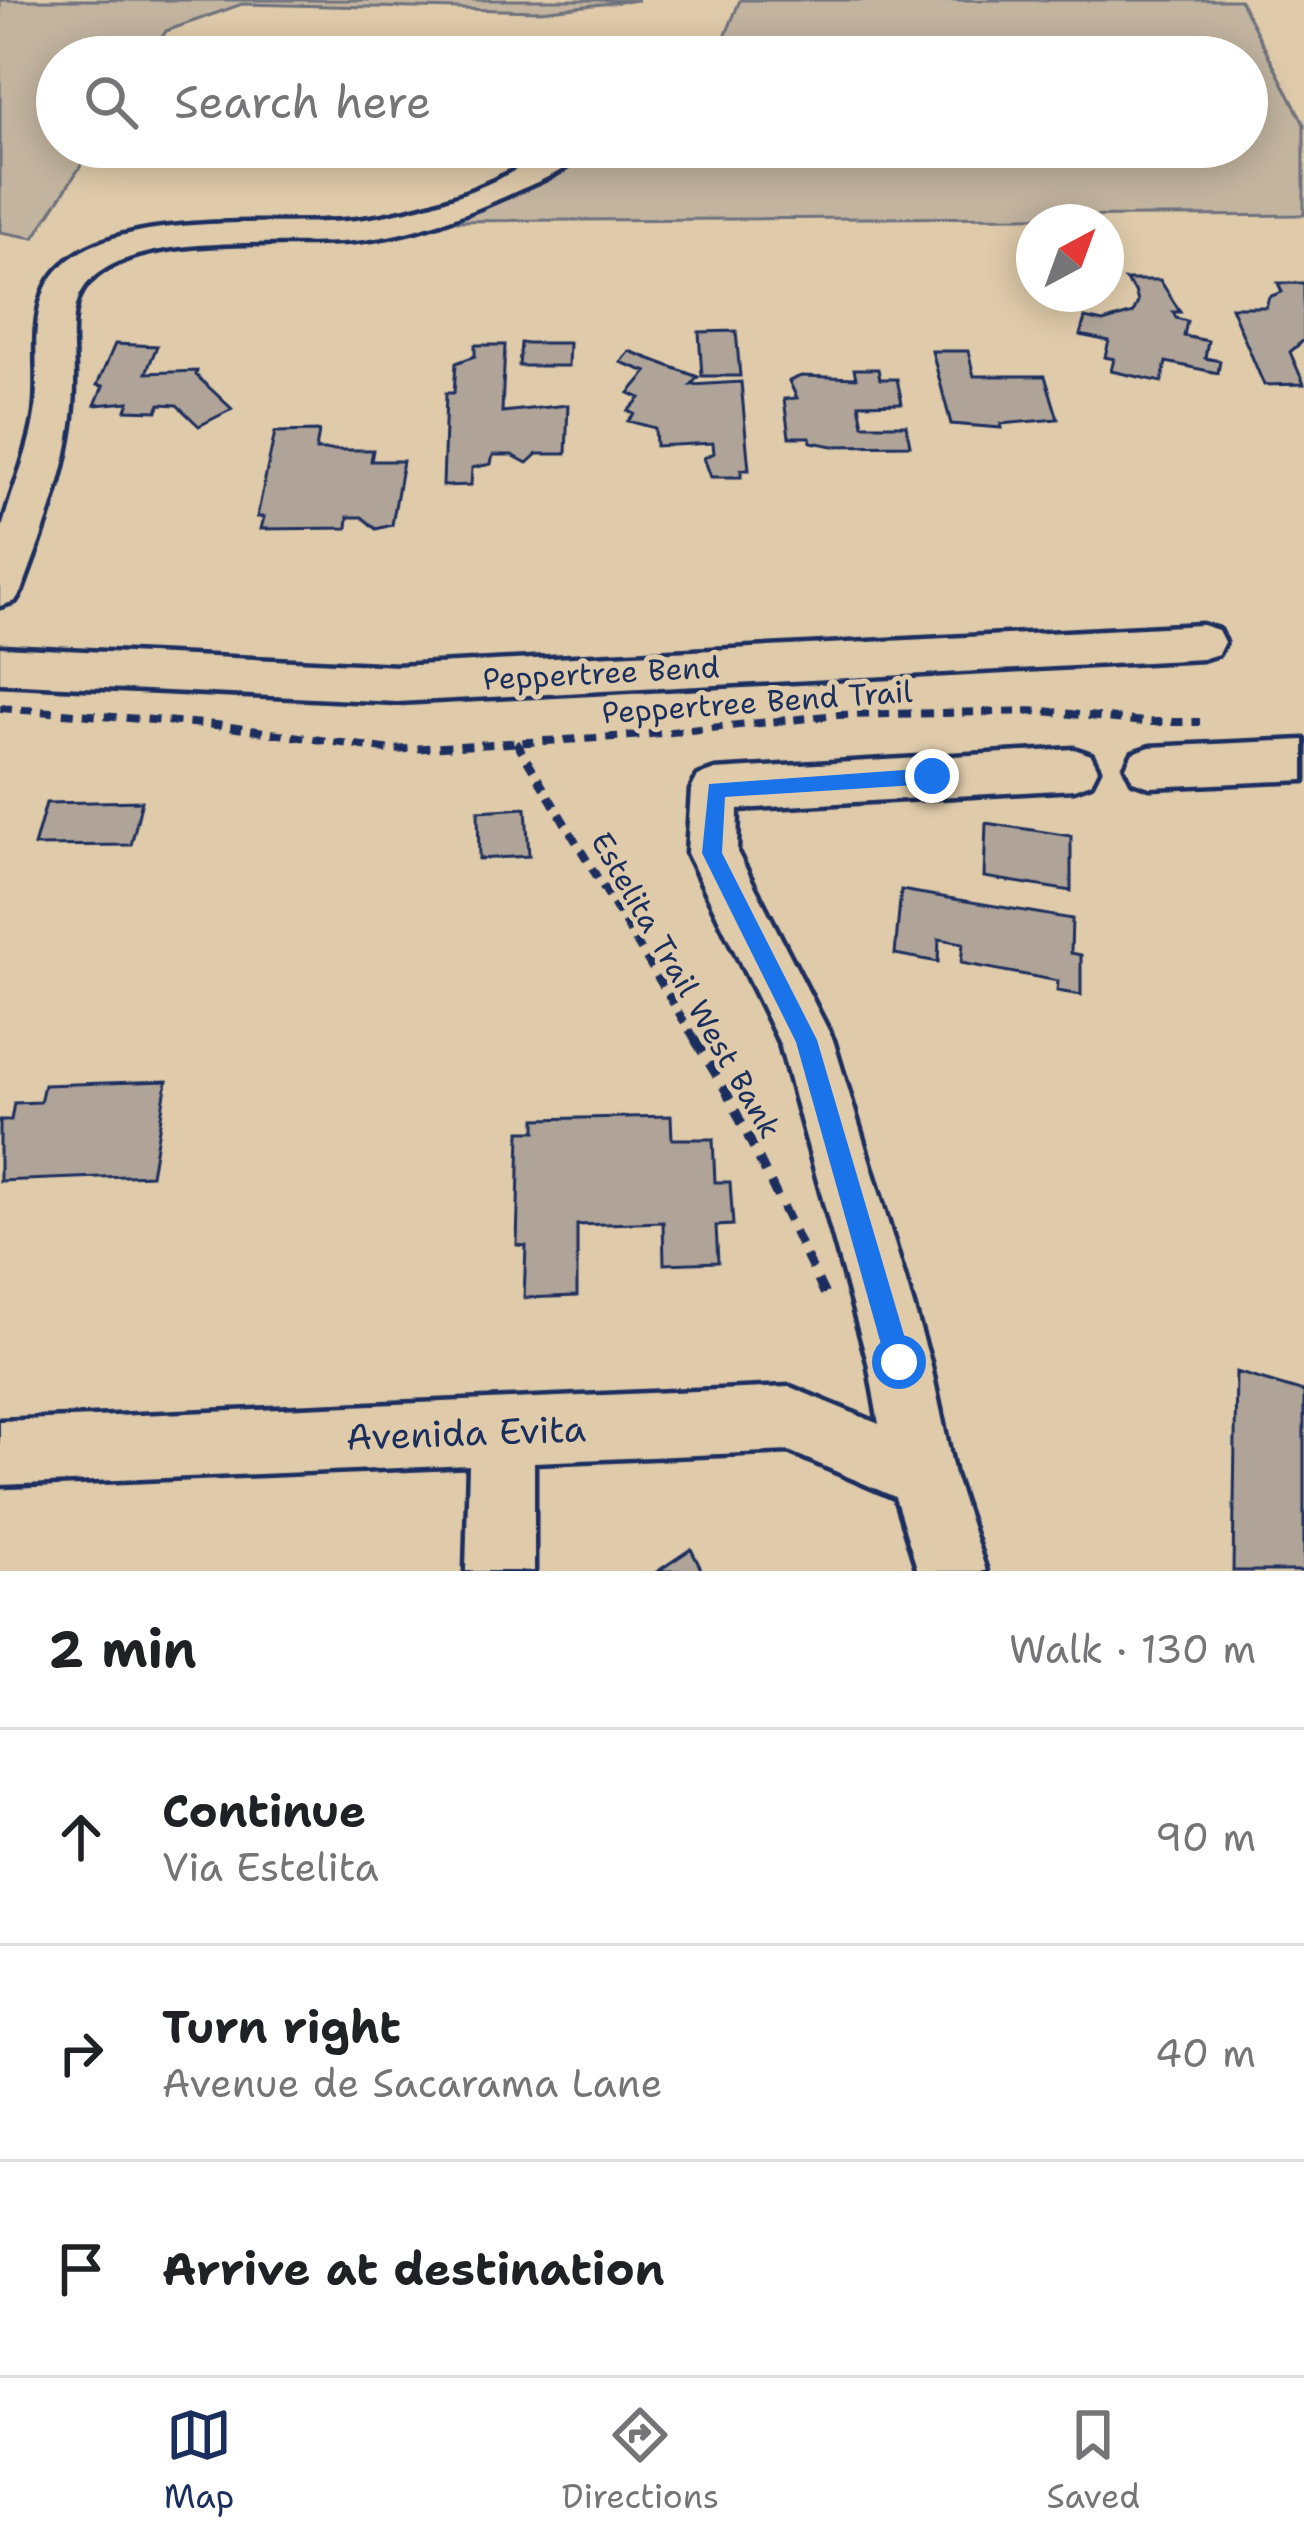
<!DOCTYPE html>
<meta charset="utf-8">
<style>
body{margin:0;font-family:"Shantell Sans",sans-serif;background:#f6f6f6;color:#202124}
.compass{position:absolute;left:1016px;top:204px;width:108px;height:108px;border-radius:50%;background:#fff;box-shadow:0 6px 30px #0003;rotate:41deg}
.stop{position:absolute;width:36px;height:36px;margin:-27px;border:9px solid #1a73e8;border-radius:50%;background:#fff}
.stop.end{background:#1a73e8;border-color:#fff;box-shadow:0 3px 12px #0008}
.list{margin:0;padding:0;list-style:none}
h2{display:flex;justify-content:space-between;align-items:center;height:156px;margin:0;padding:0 48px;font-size:51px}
h2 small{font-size:39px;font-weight:400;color:#757577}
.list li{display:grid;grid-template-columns:78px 1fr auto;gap:36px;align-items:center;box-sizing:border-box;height:216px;padding:0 48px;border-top:3px solid #e0e0e0}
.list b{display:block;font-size:45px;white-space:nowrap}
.list p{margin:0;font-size:39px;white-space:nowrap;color:#757577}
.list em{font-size:39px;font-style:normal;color:#757577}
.icon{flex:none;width:66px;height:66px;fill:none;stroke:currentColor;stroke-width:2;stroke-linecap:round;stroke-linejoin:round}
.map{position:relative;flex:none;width:1304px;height:1571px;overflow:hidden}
.search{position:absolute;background:#fff;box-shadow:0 6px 30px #0003;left:36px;right:36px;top:36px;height:132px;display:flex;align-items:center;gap:30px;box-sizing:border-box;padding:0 42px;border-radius:66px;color:#757577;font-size:45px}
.sheet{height:804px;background:#fff}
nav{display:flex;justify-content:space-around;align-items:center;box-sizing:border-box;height:168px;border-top:3px solid #e0e0e0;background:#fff;font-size:33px;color:#757577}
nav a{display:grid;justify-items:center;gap:6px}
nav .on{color:#1b2f5e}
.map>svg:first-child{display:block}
.green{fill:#c2b49f;stroke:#6e727e;stroke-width:3}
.building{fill:#afa497;stroke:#1b2f5e;stroke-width:3}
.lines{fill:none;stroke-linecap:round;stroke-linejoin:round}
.minor-casing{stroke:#1b2f5e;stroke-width:9}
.path-far1{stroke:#1b2f5e;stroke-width:8;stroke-dasharray:12 9;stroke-linecap:butt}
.path{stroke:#1b2f5e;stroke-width:9;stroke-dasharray:15 12;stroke-linecap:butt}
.minor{fill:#dfcbaa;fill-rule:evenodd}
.route{fill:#1a73e8}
.labels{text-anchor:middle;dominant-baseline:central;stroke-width:10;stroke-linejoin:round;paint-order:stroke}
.street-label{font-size:30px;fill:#1b2f5e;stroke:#dfcbaa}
.near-street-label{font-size:36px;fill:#1b2f5e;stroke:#dfcbaa}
</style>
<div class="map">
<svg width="1304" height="1571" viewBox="0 0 1304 1571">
<rect width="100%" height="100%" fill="#dfcbaa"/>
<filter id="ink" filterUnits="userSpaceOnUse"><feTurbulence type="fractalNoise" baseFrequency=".00833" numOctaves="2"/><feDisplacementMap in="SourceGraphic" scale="24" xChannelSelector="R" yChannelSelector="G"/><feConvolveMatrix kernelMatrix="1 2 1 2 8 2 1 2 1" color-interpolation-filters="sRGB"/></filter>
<g filter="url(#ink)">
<path class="green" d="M0,0h639l-99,11 -298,-7 -76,27 -16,26h-93v90h36l-59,91 -34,-6z
M740,0h500l64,124v91l-863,6 120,-52 30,-22h656v-90h-530z"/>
<path class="building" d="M1125,280h35l20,32h-7l3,6 11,3 -3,15 24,5 -3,17 15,3 -2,12 -52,-11 -4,20 -51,-11 3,-12 -9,-2 4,-16 -29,-6 5,-17 18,4 30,-9 5,-11 -3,-11z
M1278,283h26v57l-14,12 14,32 -40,1 -33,-78h35l3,-10 13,-5z
M736,331l4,45h-38l-3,-44z
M521,343h48l-1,23h-49z
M115,344l42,2 -11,27 51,-2 -1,4 36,34 -33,17 -22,-21 -17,-1 -3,7 -31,-1 3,-8 -34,3 8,-19 -6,-1z
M475,345h30l-3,67 66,-7 -2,49h-29l-10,9 -15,-8h-19l-2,9 -19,4 -1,17 -28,1 3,-93h8l2,-30 19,-7z
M629,351l69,26 -7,8 50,-3 8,88h-8v7h-30l-7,-19 10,-5 -1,-10 -57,3 -1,-18 -27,-7 6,-7 -6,-3 12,-13 -11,-5 18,-21 -27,-10z
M932,351h36l6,25h71l13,43 -57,5 1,4 -51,-4z
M854,369h24l2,10h17l5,24 -43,1 4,21h43l4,20 -77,1 -22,-4 -1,-5h-21l-5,-38 13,-1 -8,-17 12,-5 55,2z
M319,431l-3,19h57l-2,11h32l-11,64 -16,4 -14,-12h-14l-1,11 -86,1 3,-12h-7l18,-85z
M142,801l-11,44 -97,1 12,-43z
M526,808l3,48 -50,3 -1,-48z
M986,823l85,13v55l-87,-14z
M901,890l171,29 -1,34 10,2v40l-24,-4 1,-10 -97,-18 2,-20 -24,-4 -1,23 -43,-8z
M167,1081l-16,94 -151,6v-61h11l3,-17 26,-1 4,-17z
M671,1116l1,23h41l2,43h15l3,43 -17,1 2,36 -54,2 -1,-42 -86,3v71l-53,2 2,-52 -9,-1 3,-114h16v-12z
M1236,1372l68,20v179h-71z
M691,1549l11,22h-44z"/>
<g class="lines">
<defs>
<path id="minor" d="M552,147h36c-17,22 -44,32 -69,43 -54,25 -105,45 -165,51 -69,7 -229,-14 -271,48 -15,23 -9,63 -9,89 1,75 -27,143 -52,212l-7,11 -15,5c0,-22 0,-51 1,-73 9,-38 26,-74 33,-113 8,-41 -5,-86 10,-127 34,-92 235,-63 313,-73 66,-8 141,-33 195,-73z
M1202,625l16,5 6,12 -6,12 -16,5 -805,43 -397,-19v-36l397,19z
M1304,740v40l-154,7 -17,-6 -7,-14 7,-14 17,-6z
M1074,749l17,6 7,14 -7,14 -17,6 -336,20 -1,43 96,188 97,322 24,113 32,96h-68l-23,-74 -106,-46 -255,11v109h-68l3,-106 -469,20v-64l790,-34 89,37 -11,-62 -88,-318 -93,-191 4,-63 7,-14 17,-6z"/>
</defs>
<use href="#minor" class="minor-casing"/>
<path class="path-far1" d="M0,708l216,17 175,25 240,-14 207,-21 206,-4 99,11h57
M516,742l181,301"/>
<path class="path" d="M695,1040l31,51 102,210"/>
<use href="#minor" class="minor"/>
</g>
</g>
<path class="route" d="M932,768l9,8 -9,8 -207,13 -3,56 95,187 95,322 -4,9 -9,4 -9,-4 -4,-9 -90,-320 -94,-189 7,-69z"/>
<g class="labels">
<g class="street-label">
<text transform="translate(601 673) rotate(-3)">Peppertree Bend</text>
<text transform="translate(757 702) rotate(-4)">Peppertree Bend Trail</text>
<text transform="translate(686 985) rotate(60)">Estelita Trail West Bank</text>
</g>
<g class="near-street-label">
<text transform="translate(466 1433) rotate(-2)">Avenida Evita</text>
</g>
</g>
</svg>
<svg class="compass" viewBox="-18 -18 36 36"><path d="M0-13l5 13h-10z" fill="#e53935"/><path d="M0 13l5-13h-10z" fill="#757577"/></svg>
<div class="stop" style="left:899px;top:1362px"></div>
<div class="stop end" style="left:932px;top:776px"></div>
<div class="search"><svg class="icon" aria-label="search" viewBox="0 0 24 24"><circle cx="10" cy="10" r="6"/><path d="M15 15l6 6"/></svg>Search here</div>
</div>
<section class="sheet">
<h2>2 min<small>Walk · 130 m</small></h2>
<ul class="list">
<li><svg class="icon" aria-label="ahead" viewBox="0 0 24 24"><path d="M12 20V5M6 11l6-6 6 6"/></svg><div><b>Continue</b><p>Via Estelita</p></div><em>90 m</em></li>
<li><svg class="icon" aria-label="right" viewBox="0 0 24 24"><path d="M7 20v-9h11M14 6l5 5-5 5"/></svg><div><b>Turn right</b><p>Avenue de Sacarama Lane</p></div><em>40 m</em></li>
<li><svg class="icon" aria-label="arrive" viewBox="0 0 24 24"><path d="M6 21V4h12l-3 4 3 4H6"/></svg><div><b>Arrive at destination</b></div></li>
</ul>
</section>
<nav>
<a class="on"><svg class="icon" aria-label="map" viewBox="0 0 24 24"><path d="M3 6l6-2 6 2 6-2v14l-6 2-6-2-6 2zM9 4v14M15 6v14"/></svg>Map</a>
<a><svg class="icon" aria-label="directions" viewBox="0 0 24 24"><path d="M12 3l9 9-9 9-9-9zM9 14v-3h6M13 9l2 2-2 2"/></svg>Directions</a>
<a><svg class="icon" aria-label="saved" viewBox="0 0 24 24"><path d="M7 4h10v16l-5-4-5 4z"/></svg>Saved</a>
</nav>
